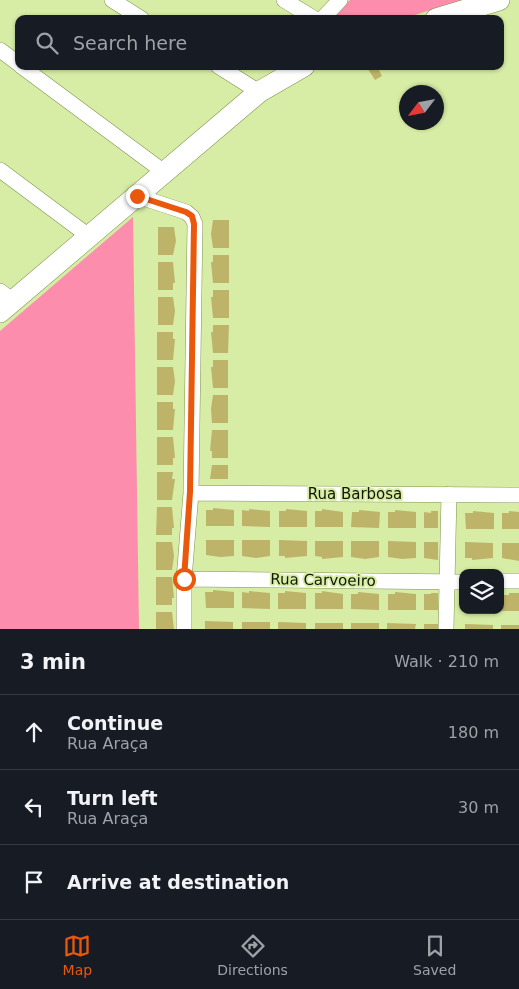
<!DOCTYPE html>
<meta charset="utf-8">
<style>
body{margin:0;font-family:"DejaVu Sans",sans-serif;background:#242831;color:#f1f3f6}
.controls{position:absolute;right:15px;bottom:15px;display:grid;overflow:hidden;border-radius:10px;box-shadow:0 1px 4px #0004}
.controls button{width:45px;height:45px;display:grid;place-items:center;padding:0;border:0;border-bottom:1px solid #363941;background:#171b24;color:#f1f3f6;font:25px sans-serif}
.compass{position:absolute;left:399px;top:85px;width:45px;height:45px;border-radius:50%;background:#171b24;box-shadow:0 1px 4px #0004;rotate:238deg}
.stop{position:absolute;width:15px;height:15px;margin:-11px;border:4px solid #ea580c;border-radius:50%;background:#fff}
.stop.end{background:#ea580c;border-color:#fff;box-shadow:0 1px 5px #0008}
.list{margin:0;padding:0;list-style:none}
h2{display:flex;justify-content:space-between;align-items:center;height:65px;margin:0;padding:0 20px;font-size:21px}
h2 small{font-size:16px;font-weight:400;color:#9ea1a6}
.list li{display:grid;grid-template-columns:32px 1fr auto;gap:15px;align-items:center;box-sizing:border-box;height:75px;padding:0 20px;border-top:1px solid #363941}
.list b{display:block;font-size:19px;white-space:nowrap}
.list p{margin:0;font-size:16px;white-space:nowrap;color:#9ea1a6}
.list em{font-size:16px;font-style:normal;color:#9ea1a6}
.icon{flex:none;width:28px;height:28px;fill:none;stroke:currentColor;stroke-width:2;stroke-linecap:round;stroke-linejoin:round}
.map{position:relative;flex:none;width:519px;height:629px;overflow:hidden}
.search{position:absolute;background:#171b24;box-shadow:0 1px 4px #0004;left:15px;right:15px;top:15px;height:55px;display:flex;align-items:center;gap:12px;box-sizing:border-box;padding:0 18px;border-radius:10px;color:#9ea1a6;font-size:19px}
.sheet{height:290px;background:#171b24}
nav{display:flex;justify-content:space-around;align-items:center;box-sizing:border-box;height:70px;border-top:1px solid #363941;background:#171b24;font-size:14px;color:#9ea1a6}
nav a{display:grid;justify-items:center;gap:2px}
nav .on{color:#ea580c}
.map>svg:first-child{display:block}
.green{fill:#fc8dad}
.building{fill:#beb469}
.lines{fill:none;stroke-linecap:round;stroke-linejoin:round}
.street-casing{stroke:#80934e;stroke-width:16}
.secondary-casing{stroke:#80934e;stroke-width:22}
.street{stroke:#fff;stroke-width:15}
.secondary{stroke:#fff;stroke-width:21}
.route{stroke:#ea580c;stroke-width:6}
.labels{text-anchor:middle;dominant-baseline:central;stroke-width:4;stroke-linejoin:round;paint-order:stroke}
.street-label{font-size:15px;fill:#101600;stroke:#d7eda5}
</style>
<div class="map">
<svg width="519" height="629" viewBox="0 0 519 629">
<rect width="100%" height="100%" fill="#d7eda5"/>
<path class="green" d="M350,0h112l-60,19h-69v-3z
M133,217l6,412h-139v-298z"/>
<path class="building" d="M366,66h11l5,10 -7,4z
M213,220h16v28h-16l-2,-14z
M158,227h16l2,14 -3,14h-15z
M213,255h16v28h-16l-2,-21h2z
M158,262h15l2,21h-2v7h-15z
M213,290h16v28h-16l-2,-21h2z
M158,297h15l2,14 -2,14h-15z
M213,325h16l-1,28h-15l-2,-21h2z
M157,332h16v7h2l-2,21h-16z
M213,360h15v28h-15l-2,-21h2z
M157,367h16l2,14 -2,14h-16z
M213,395h15v28h-16l-1,-14z
M157,402h16v7h2l-2,21h-16z
M212,430h16v28h-16v-7h-2z
M157,437h16l2,21h-2v7h-16z
M212,465h16v14h-18z
M157,472h16l-1,7h3l-3,21h-15z
M157,507h15l2,21h-2v7h-16z
M213,508l21,2v16h-28v-16h7z
M249,509l21,2v16l-28,-1v-16l7,1z
M286,509l21,2v16h-28v-16h7z
M322,509l21,3v15h-28v-16h7z
M359,510l21,2 -1,16 -28,-1 1,-15h7z
M395,510l21,2v16h-28v-16h7z
M431,511h7v17h-14v-16l7,1z
M473,511l21,2v16h-28l-1,-16h8z
M509,511l10,1v17h-17v-16h7z
M206,540h28v16l-14,1 -14,-2z
M242,540h28v16l-14,2 -14,-2z
M279,540l28,1v15l-22,2v-2h-6z
M315,541h28v16l-21,2v-2l-7,-1z
M351,541h28v16l-14,2 -14,-2z
M388,541l28,1v16l-14,1 -14,-2z
M156,542h16l2,14 -2,14h-16z
M424,542h14v18l-14,-2z
M465,542l28,1v15l-21,2v-2h-7z
M502,543h17v18l-17,-3z
M156,577h16l2,21h-2v7h-16z
M213,590l21,2v16h-28l-1,-16h8z
M249,591l21,2v16l-28,-1v-16l7,1z
M285,591l21,2v16h-28v-16h7z
M322,591l21,3v15h-28v-16h7z
M358,592l21,2v16l-28,-1v-15h7z
M395,592l21,2v16h-28v-16h7z
M431,593h7v17h-14v-16h7z
M509,593h10v18h-17v-16h7z
M156,612h16l2,17h-18z
M205,621l28,1v7h-28z
M242,622h28v7h-28z
M278,622l28,1v6h-28z
M315,623h28v6h-28z
M351,623h28v6h-28z
M387,623l29,1 -1,5h-28z
M424,624h14v5h-14z
M465,624l28,1v4h-28z
M501,625h18v4h-18z"/>
<g class="lines">
<defs>
<path id="street" d="M112,0l30,19
M284,0l31,19
M322,19l18,-19
M0,50l19,14
M21,66l143,106
M218,66l41,26
M0,170l90,67
M137,196l49,16 6,5 3,7 -4,269 -7,86v50
M0,291l13,10
M191,493l328,2
M184,579l279,3
M500,581h19
M446,629l3,-135"/>
<path id="secondary" d="M436,19l63,-19
M0,312l259,-220 45,-26"/>
</defs>
<use href="#street" class="street-casing"/>
<use href="#secondary" class="secondary-casing"/>
<use href="#street" class="street"/>
<use href="#secondary" class="secondary"/>
</g>
<g class="lines">
<path class="route" d="M137,196l49,16 6,4 2,8 -4,268 -6,87"/>
</g>
<g class="labels">
<g class="street-label">
<text x="355" y="494">Rua Barbosa</text>
<text transform="translate(323 580) rotate(1)">Rua Carvoeiro</text>
</g>
</g>
</svg>
<div class="controls">
<button><svg class="icon" aria-label="layers" viewBox="0 0 24 24"><path d="M12 4l9 5-9 5-9-5zM3 14l9 5 9-5"/></svg></button>
</div>
<svg class="compass" viewBox="-18 -18 36 36"><path d="M0-13l5 13h-10z" fill="#e53935"/><path d="M0 13l5-13h-10z" fill="#9ea1a6"/></svg>
<div class="stop" style="left:184px;top:579px"></div>
<div class="stop end" style="left:137px;top:196px"></div>
<div class="search"><svg class="icon" aria-label="search" viewBox="0 0 24 24"><circle cx="10" cy="10" r="6"/><path d="M15 15l6 6"/></svg>Search here</div>
</div>
<section class="sheet">
<h2>3 min<small>Walk · 210 m</small></h2>
<ul class="list">
<li><svg class="icon" aria-label="ahead" viewBox="0 0 24 24"><path d="M12 20V5M6 11l6-6 6 6"/></svg><div><b>Continue</b><p>Rua Araça</p></div><em>180 m</em></li>
<li><svg class="icon" aria-label="left" viewBox="0 0 24 24"><path d="M17 20v-9H6M10 6l-5 5 5 5"/></svg><div><b>Turn left</b><p>Rua Araça</p></div><em>30 m</em></li>
<li><svg class="icon" aria-label="arrive" viewBox="0 0 24 24"><path d="M6 21V4h12l-3 4 3 4H6"/></svg><div><b>Arrive at destination</b></div></li>
</ul>
</section>
<nav>
<a class="on"><svg class="icon" aria-label="map" viewBox="0 0 24 24"><path d="M3 6l6-2 6 2 6-2v14l-6 2-6-2-6 2zM9 4v14M15 6v14"/></svg>Map</a>
<a><svg class="icon" aria-label="directions" viewBox="0 0 24 24"><path d="M12 3l9 9-9 9-9-9zM9 14v-3h6M13 9l2 2-2 2"/></svg>Directions</a>
<a><svg class="icon" aria-label="saved" viewBox="0 0 24 24"><path d="M7 4h10v16l-5-4-5 4z"/></svg>Saved</a>
</nav>
